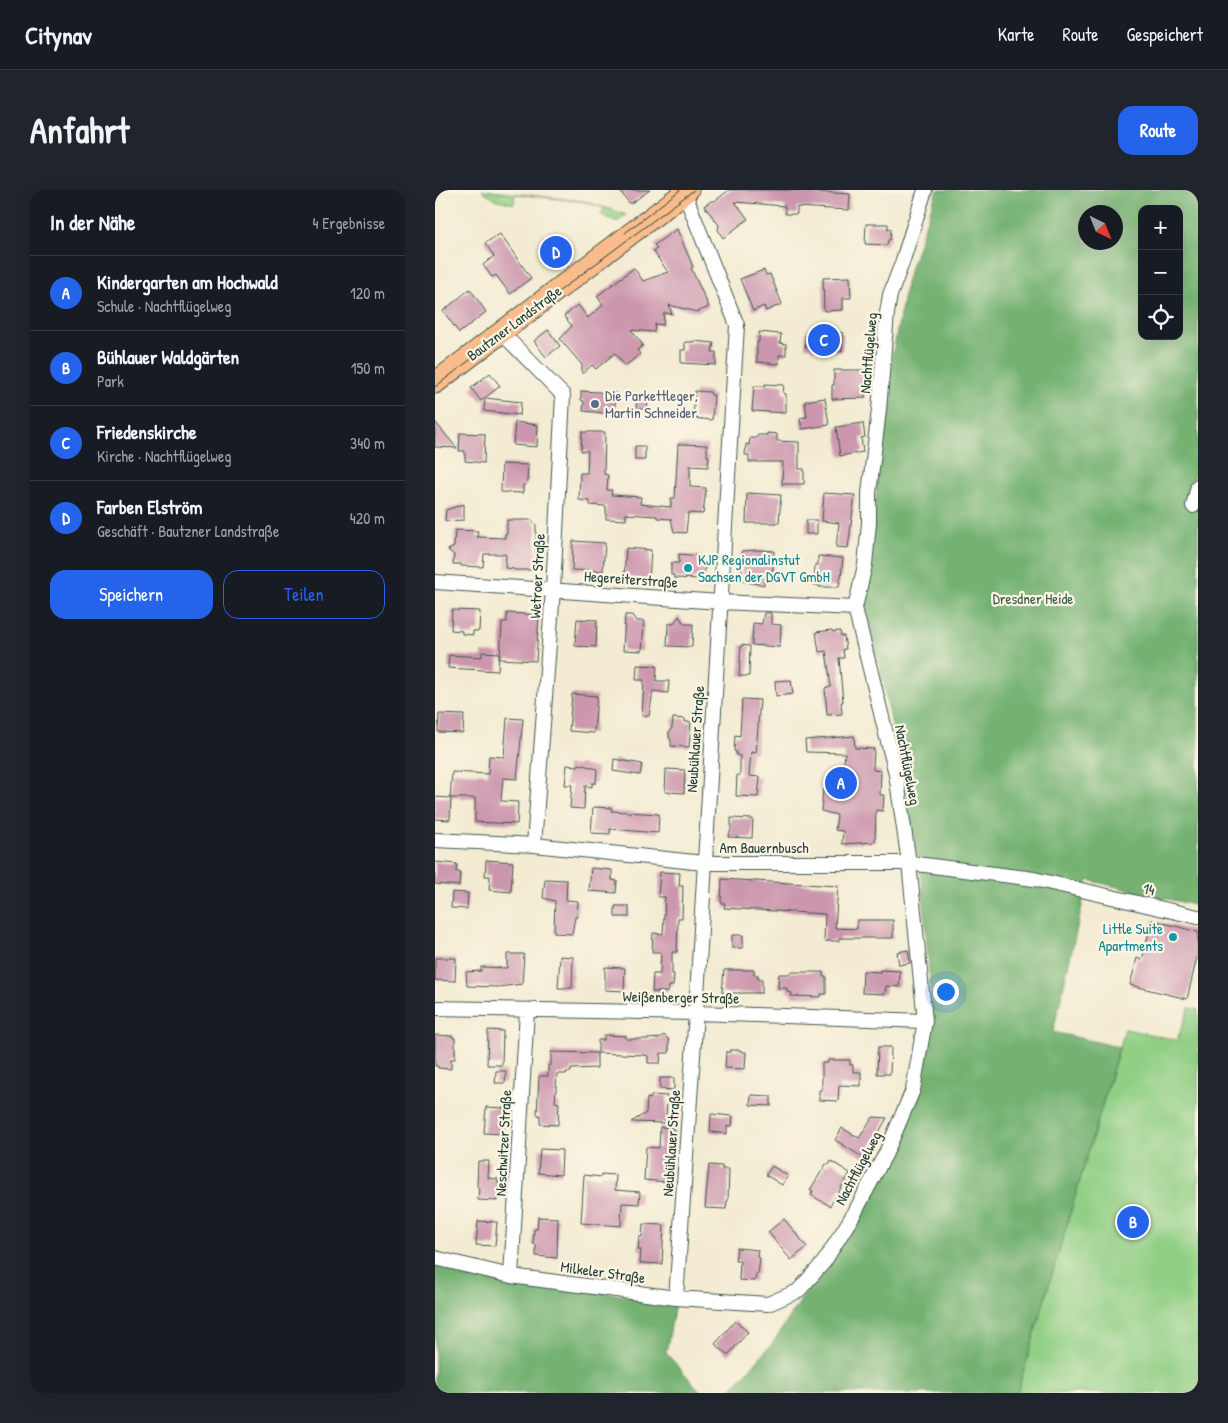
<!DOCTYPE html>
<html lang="de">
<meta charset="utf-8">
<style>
body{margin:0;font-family:"Patrick Hand",sans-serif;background:#20242c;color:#f1f3f6}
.controls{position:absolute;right:15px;top:15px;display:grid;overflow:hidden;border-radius:10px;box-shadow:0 5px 20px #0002}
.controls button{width:45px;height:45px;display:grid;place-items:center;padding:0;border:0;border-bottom:1px solid #363941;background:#171b24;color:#f1f3f6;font:25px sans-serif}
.compass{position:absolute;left:643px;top:15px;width:45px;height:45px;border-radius:50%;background:#171b24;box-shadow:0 5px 20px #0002;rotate:137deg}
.you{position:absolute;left:510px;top:801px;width:18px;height:18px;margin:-12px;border:4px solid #fff;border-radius:50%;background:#1a73e8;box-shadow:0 0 0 8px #1a73e833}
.badge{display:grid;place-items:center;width:32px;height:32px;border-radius:50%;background:#2563eb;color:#fff;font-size:16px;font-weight:700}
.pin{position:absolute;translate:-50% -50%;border:2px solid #fff;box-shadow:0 1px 5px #0006}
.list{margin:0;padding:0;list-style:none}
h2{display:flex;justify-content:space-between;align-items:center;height:65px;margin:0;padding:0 20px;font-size:21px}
h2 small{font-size:16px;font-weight:400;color:#9ea1a6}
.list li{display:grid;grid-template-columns:32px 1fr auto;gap:15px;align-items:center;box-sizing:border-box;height:75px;padding:0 20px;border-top:1px solid #363941}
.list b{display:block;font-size:19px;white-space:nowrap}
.list p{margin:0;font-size:16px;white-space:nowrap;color:#9ea1a6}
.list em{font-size:16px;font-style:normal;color:#9ea1a6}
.actions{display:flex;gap:10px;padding:15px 20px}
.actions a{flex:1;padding:11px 0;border:1px solid #2563eb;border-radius:15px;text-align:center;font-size:18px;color:#2563eb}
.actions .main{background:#2563eb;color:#fff}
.icon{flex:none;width:28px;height:28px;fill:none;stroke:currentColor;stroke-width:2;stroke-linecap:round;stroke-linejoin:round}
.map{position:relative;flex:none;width:763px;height:1203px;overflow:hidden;border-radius:15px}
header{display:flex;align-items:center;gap:30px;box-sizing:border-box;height:70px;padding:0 25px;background:#171b24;border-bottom:1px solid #363941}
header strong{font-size:24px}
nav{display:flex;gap:28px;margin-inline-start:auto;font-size:18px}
.intro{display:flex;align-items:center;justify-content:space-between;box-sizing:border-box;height:120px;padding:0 30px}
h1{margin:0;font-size:35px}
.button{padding:12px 22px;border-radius:15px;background:#2563eb;color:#fff;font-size:18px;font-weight:700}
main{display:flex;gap:30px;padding:0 30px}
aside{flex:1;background:#171b24;border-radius:15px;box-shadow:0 5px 20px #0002}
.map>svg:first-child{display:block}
.green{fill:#91cf85;stroke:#58865c}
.forest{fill:#74b272;stroke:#4a7853;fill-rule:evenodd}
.building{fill:#cc97ae}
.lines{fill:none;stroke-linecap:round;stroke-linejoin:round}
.street-casing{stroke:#3f574c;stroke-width:16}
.primary-casing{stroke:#3f574c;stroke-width:23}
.street{stroke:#fff;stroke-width:14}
.primary{stroke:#fabc8b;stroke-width:21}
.tram{stroke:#1f3d34;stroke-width:1}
.service-dot{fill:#5c6f8a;stroke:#fcf5e5;stroke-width:2}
.culture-dot{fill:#0f9aa8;stroke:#fcf5e5;stroke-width:2}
.labels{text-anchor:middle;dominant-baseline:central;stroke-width:4.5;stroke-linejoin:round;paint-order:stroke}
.street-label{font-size:15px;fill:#1f3d34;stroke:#fcf5e5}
.service-label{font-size:15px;fill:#4e5e75;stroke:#fcf5e5;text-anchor:start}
.culture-label{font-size:15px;fill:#0d838f;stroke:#fcf5e5;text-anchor:start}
.park-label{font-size:15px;fill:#365a44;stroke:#fcf5e5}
</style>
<header>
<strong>Citynav</strong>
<nav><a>Karte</a><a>Route</a><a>Gespeichert</a></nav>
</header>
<div class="intro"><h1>Anfahrt</h1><a class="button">Route</a></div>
<main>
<aside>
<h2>In der Nähe<small>4 Ergebnisse</small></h2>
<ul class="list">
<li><span class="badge">A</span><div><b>Kindergarten am Hochwald</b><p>Schule · Nachtflügelweg</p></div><em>120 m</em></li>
<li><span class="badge">B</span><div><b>Bühlauer Waldgärten</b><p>Park</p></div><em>150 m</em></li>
<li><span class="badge">C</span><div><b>Friedenskirche</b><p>Kirche · Nachtflügelweg</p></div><em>340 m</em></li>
<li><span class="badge">D</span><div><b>Farben Elström</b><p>Geschäft · Bautzner Landstraße</p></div><em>420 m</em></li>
</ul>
<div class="actions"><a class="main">Speichern</a><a>Teilen</a></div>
</aside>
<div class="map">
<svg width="763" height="1203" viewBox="0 0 763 1203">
<rect width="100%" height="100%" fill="#fcf5e5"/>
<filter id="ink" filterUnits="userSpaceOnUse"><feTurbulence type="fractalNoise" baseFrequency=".02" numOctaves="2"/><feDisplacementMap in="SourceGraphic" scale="10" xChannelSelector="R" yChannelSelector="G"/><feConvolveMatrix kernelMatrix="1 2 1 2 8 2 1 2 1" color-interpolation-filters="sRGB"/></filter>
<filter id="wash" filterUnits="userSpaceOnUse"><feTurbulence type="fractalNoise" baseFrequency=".0096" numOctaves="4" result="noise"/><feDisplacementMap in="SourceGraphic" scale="20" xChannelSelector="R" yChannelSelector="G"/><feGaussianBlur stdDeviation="1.12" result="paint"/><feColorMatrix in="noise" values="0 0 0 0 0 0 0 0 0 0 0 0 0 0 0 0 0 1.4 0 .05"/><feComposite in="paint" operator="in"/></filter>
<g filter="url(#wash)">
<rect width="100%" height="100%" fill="#f3ebd2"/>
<path class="green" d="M47,0l102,11 38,12 4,2 -9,7 -16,-7 3,-7 -19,-6 -70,-8 -1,10 -20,-5z
M754,818l9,2v383h-181l108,-364 52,11z"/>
<path class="forest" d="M502,0h261v270l-12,46 12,2v398l-110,-26 -35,152 66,15 -102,346h-289l44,-49 54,-82 93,-169 14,-70 -11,-143 -38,-195 -19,-77 9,-82 8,-116 25,-131zM707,19h37v127h-37zM650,22h30v30h-30z
M0,1075l240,39 -9,49 36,40h-267z"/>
<g id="blocks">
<path class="building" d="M184,0h31l-20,14z
M294,0h64l57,4 -1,16 -52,-3v7h-12v-8l-50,-4 13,17 -25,19 -5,-8 1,-5 -15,-19 7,-5h4z
M431,34h22v5h3l-1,11h-2l-1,5 -22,-1z
M242,39l16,38 -2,1 18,39 -12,5 -28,-7 3,9 -8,-1 -1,12 -8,-1 -1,8 -23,-2 12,15 -6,5 3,4 -15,12 -10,-13 -19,16 -4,-4 -10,9v-9l-22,-26 12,-13 -8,-10 14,-11 10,13 15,-13 -6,-9 37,-28 9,13 25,-9 -15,-21 4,-2 -3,-4z
M65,44l31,44 -21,16 -14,-19 -4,2 -9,-12 11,-9 -9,-13z
M329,80l2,5 4,-1 12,30 -16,7 -2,-5 -11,5 -13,-32z
M415,87l1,21h-8v12l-19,1 -1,-33z
M35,99l16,23 -27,21 -16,-22z
M113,140l12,16 -14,11 -12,-16z
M377,140l31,3 -1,19 -31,-3v-2h-6l1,-15h6z
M324,142l22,2 -1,9 6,1v11h-7v9l-22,-2v-20h2z
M258,151l21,2 -2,9h4v13l-35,-2v-13h4v-8h8z
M399,180h31v28l-33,1v-14h2z
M55,183l10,13 -19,15 -10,-13z
M330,194l19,1 -1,8 3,1v19l-34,-2 2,-25h11z
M146,201l35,2 -2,21 -31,-3 1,-10 -3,-1z
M260,201l15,1 1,3h3l-2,25 -19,-2z
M202,205l11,1 -1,13h-11z
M50,208l36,4 -1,13 -36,-4z
M390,208l4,27 -27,4 -2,-11 7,-1 -2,-16z
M0,232l22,26 -22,-1z
M80,232l23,3 -1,22 -24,-2z
M428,233l2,14 -4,1 2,14 -23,4 -4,-29z
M147,242h23l-1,42 4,1 -1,15h5l-1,5 30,2 -1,7 31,3v-9h4l3,-54 29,1v11h2l-1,11 -18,-1v21l16,1 -3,26 -15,-1 -2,20 -12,-1 -3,-13 -14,-1v-2l-31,-2v6l-20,-1v-13l-16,-1v-4l-11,-1 1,-27h7l1,-22h-7z
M25,243l25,1 -1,29 -19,-2v-10h-6z
M332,243l10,1v7l22,1v27h5v15h-22l1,-22h-34v-7h-4l1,-11 3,1 1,-7h6l2,-3h9z
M200,256h10v14h-10z
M67,274l26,1 -1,17 -1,3h-3v8l-22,-1z
M312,303l34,2 -2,28h-33z
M389,303l31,2 -7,53 -12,-1 3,-24 -17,-2z
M29,314v16l-19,1 1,-11z
M72,330h25l4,5v40l-5,5h-17v-1l-9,-1 1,-13 -2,-1h-20l-1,13 -22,-1v-2h-8l1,-9 -6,-5 6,-3 1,-17 23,1 -1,6 28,1v-4h2z
M371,330h11v14h-11z
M138,351l32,2 -2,28 -31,-1z
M191,358l25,2 -2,32 -25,-6z
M321,360l18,1 -2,31h-8v3l-22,-4v-30z
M244,364l21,2v7h5l-1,13 -4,-1v4l-26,-1v-3h-3v-12h8z
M383,366l25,2 -2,20h-1l-1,9h-20v-2h-5l1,-20h3z
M17,420l28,1 -1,20h-6v4l-11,-1v-3l-11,-1z
M72,423l32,2 -3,46 -36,-2 2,-37h5z
M329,423h7v11l10,1 -1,22 -28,-2 1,-22 9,1z
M190,425h8l4,6h7l-2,30 -19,-1z
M244,426l5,8h9l-1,23 -25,-1 1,-22h5z
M142,429l20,1 -1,27 -21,-1z
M397,440l1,2 7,-1 1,5h3l2,13h-3l1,9h-5l4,44h-2l1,12 -15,1 -2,-27 6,-1 -5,-36 -7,1 -3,-20z
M306,455l9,1 -1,30h-10z
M47,462l17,1 -1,18 -50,-3 1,-13 33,2z
M202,475l20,1 -1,15h13l-1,12 -15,-2 -4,25h-7l2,-36h-8z
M356,490l2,14 -17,2 -1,-15z
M137,504l25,2 -3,37 -25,-2z
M307,509l18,1 -4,53 -5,-1 -2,24 11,1 -2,20 -22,-1 1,-21h3v-19l-4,-1v-4h-2l1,-16 5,1z
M4,524l25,1 -1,18 -25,-1z
M72,528l16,1 -6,60 -14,-1 -2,23 17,1 -1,22 -42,-2v-24h-25l2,-26 36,2 1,-18 15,1z
M238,528l12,1v3h6l-2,25 -18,-1v-6l-2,-3v-5l3,-4z
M419,546l1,12 19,1 -1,21 8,1 -1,24h4l-1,16 -7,-1 -1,32 -33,2 1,-13 -8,-1 2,-15 -16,-4 2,-21h18l4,-37 -39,-1 -1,-12z
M179,569l28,5 -2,11 -27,-4z
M144,574l18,5 -1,14h-4v4l-7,-1 -1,23 -14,-1 2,-23h-7l2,-20 11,1z
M231,579l19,1 -1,23 -19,-1z
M0,607l16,1 -1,22 -15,-1z
M158,617l19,1 -1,3 48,3 -1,19 -48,-4v5l-19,-1z
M296,628l22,1 -1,19 -24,-1 3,-7z
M51,670l27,2 -2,30 -22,-2 1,-14h-5z
M0,672l22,2 -1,8h4l-1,14 -24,-2z
M156,678l21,2v10l5,1 -1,12 -27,-2z
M225,682l20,1 -1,13h4l-1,32h-4l-1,34h-5v22h2l-1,12h-4l-1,6h-16l1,-18h7l1,-22h-9l1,-19 10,1 2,-37h-7z
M110,689l22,1 -1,20 12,1 -1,16h-2l-3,17 -18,-1 1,-32 -12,-3z
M287,689l116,7 -3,42 22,1v-9h36v18h-54v3h-15l1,-27 -101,-6 1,-5h-4z
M17,702l16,1 -1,16 -16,-1z
M180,716h14v11h-14z
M717,730l46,12v21l-11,46 -57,-14 7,-27 5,2z
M297,745h11v13h-11z
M473,760l2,13 -11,2 -2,-13z
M72,764h17l-2,30 -23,3 -32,-1 -1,-14 15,-1v-4l26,1z
M125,766l13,1 -1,31h-14z
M0,768h21l-1,23 -20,-1z
M170,777l20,1 -1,23 -19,-1z
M289,780h30v5h4v4h4v14h-40z
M445,780l20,1 -1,16 -13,-1 -1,8 -23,-1 1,-22 17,1z
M355,782h33v4h3v18h-5v3l-30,-1 1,-3 -5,-1v-4h-9l1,-14h11z
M53,840l15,1 -1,34h-15z
M0,845l18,1v2h2v21h-4v10l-13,-1v-2h-3z
M169,845l22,1v3h22l11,-1 5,-3 5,5v13h-8l-1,10h-12v-7l-4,-1 -46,-2v-13h6z
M443,857h13l-1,27h-13z
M295,860h11v2h5l-1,17 -20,-1 1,-16h4z
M116,862l46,1v15l-26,1v3h-5v2h-9l-2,28 4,1 -1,22 -18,-1v-9h-3l2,-39h9v-11h3z
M393,870h22v5h3v7h8v14l-22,-1 -1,16 -19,-1v-10h3v-27h6z
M61,881h10l-1,12h-10z
M225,888h14v12l-14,-1z
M217,905l15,1 -1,27 -35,-1 15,-9 1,-15 3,1z
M316,905l20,1v10l-21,-1z
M51,917l19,1 -2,26 -19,-1z
M276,924l22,2 -1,10h-5v8l-17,-2z
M438,927l14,1 -23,40 -29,-18 7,-12 17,10z
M225,937l14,1v11h-4l-3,43 -23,-2 2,-33 13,1z
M105,959l22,1 -1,25 -23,-2z
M43,971h11l-1,17 10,1v4h3l-1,14h-3v4l-19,-1 1,-12 -2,-2z
M396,971l19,12 -20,33 -19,-11 2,-4 -3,-1 16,-26 3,1z
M274,975l13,1v3h7l-1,32h-1l-1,8 -21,-1z
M337,976l16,10 -6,9 -16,-10z
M166,984l15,1 -1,15 25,2 -1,12 -17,-1 -1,23 -40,-3 3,-48 17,2z
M103,1027l20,1 -1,40 -21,-2v-12h-3l1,-15h3z
M349,1029l23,28 -16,13 -23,-28z
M43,1031l19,1 -2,24 -19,-1z
M208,1034l21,1 -2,39 -22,-1 1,-13h-3l1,-13h3z
M302,1058l21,2 -1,7 3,1 -2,16h-2l-1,7 -16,-1 1,-19h-5z
M300,1131l13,11 -20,23 -13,-11z"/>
</g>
</g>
<g filter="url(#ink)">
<use href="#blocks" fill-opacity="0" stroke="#3f574c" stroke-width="1"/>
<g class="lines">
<defs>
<path id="street" d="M67,143l61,62 -10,195 -19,255
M758,316l5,-20
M0,392l285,20 135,6
M0,650l99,5 170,18h205l125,16 164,38
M0,818l261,5 229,8
M0,1068l76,18 165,22 92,6 30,-13 26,-29 31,-50 31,-59 27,-63 12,-69 -16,-158 -13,-89 -41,-166 10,-43 4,-42v-30l10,-83 8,-97 3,-18 12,-32 23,-73
M76,1086l16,-265
M241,1108l20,-285 41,-688 -49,-123 -3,-12"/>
<path id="primary" d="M0,193l253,-193"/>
</defs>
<use href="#street" class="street-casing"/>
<use href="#primary" class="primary-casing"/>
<use href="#street" class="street"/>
<use href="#primary" class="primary"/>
<path class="tram" d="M190,43l55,-43
M0,197l123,-95 136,-102"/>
</g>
</g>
<circle class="service-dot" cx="160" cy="214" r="5"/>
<g class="culture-dot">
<circle cx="253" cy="378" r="5"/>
<circle cx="738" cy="747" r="5"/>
</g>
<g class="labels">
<g class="street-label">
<text transform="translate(79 133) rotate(-37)">Bautzner Landstraße</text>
<text transform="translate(433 163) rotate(-85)">Nachtflügelweg</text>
<text transform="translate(102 386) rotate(-87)">Wetroer Straße</text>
<text transform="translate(196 389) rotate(4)">Hegereiterstraße</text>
<text transform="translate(260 549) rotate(-86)">Neubühlauer Straße</text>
<text transform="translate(473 575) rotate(79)">Nachtflügelweg</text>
<text x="329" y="657">Am Bauernbusch</text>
<text transform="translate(714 699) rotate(13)">14</text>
<text transform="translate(246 807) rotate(1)">Weißenberger Straße</text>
<text transform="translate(68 953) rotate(-87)">Neschwitzer Straße</text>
<text transform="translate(236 953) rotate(-86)">Neubühlauer Straße</text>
<text transform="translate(423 978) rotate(-62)">Nachtflügelweg</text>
<text transform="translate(168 1082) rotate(8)">Milkeler Straße</text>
</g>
<g class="service-label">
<text x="170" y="205">Die Parkettleger,<tspan x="170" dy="17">Martin Schneider</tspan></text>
</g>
<g class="culture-label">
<text x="263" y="369">KJP Regionalinstut<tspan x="263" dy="17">Sachsen der DGVT GmbH</tspan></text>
<text x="728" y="738" text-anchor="end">Little Suite<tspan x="728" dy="17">Apartments</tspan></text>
</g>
<g class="park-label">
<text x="598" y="408">Dresdner Heide</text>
</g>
</g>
</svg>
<div class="controls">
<button>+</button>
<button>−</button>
<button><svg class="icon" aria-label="locate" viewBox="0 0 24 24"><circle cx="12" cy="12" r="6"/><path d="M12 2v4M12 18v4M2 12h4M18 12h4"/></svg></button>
</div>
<svg class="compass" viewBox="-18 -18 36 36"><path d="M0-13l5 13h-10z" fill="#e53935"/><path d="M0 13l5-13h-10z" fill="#9ea1a6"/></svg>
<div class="you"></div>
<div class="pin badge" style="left:406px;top:593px">A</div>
<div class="pin badge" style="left:698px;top:1032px">B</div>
<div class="pin badge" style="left:389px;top:150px">C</div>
<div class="pin badge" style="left:121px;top:62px">D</div>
</div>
</main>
